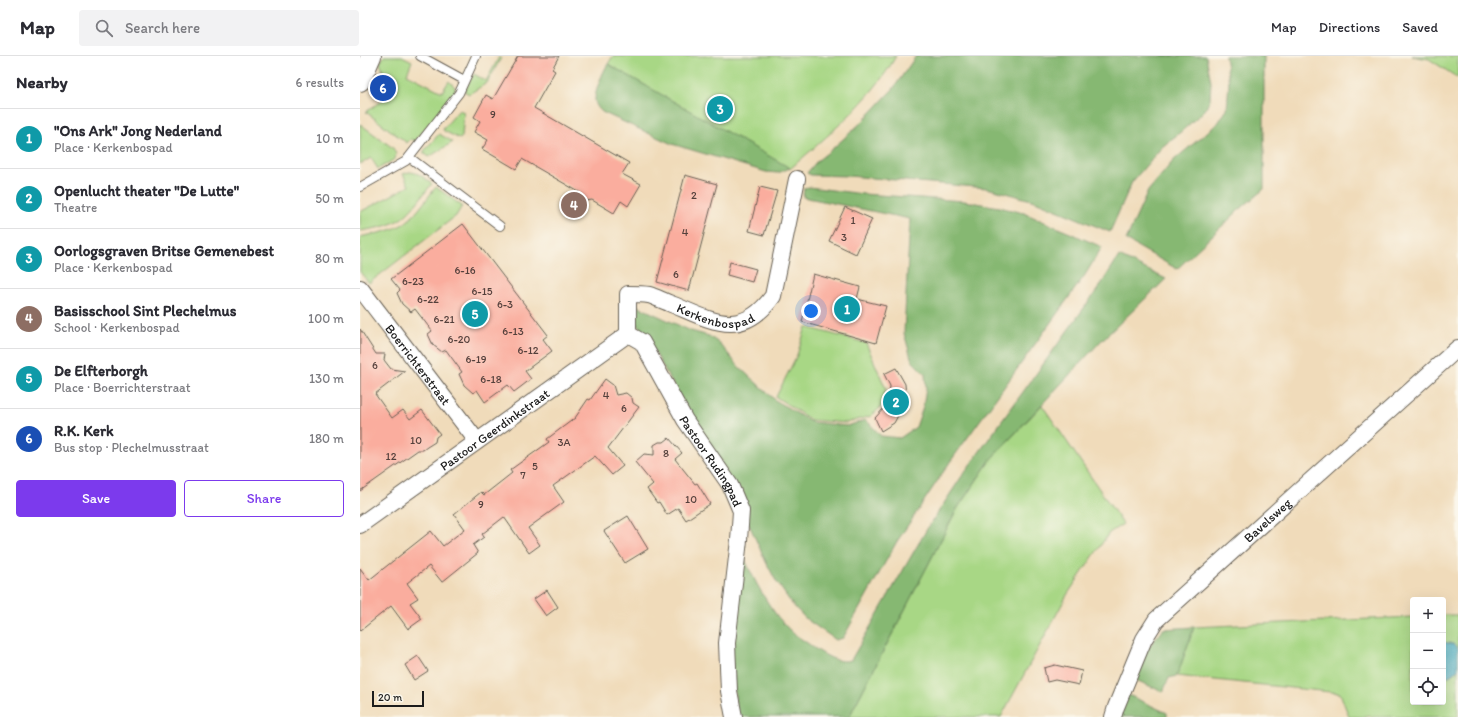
<!DOCTYPE html>
<meta charset="utf-8">
<style>
body{margin:0;font-family:Itim,sans-serif;background:#f2f2f3;color:#2b2b33}
.controls{position:absolute;right:12px;bottom:12px;display:grid;overflow:hidden;border-radius:4px;box-shadow:0 4px 16px #0002}
.controls button{width:36px;height:36px;display:grid;place-items:center;padding:0;border:0;border-bottom:1px solid #e1e1e2;background:#fff;color:#2b2b33;font:20px sans-serif}
.scale{position:absolute;left:12px;bottom:10px;width:52px;box-sizing:border-box;padding-left:4px;border:2px solid #1c1c1c;border-top:0;font-size:11px;line-height:14px;white-space:nowrap;color:#1c1c1c;-webkit-text-stroke:3px #fbf7ec;paint-order:stroke}
.you{position:absolute;left:451px;top:255px;width:14px;height:14px;margin:-10px;border:3px solid #fff;border-radius:50%;background:#1a73e8;box-shadow:0 0 0 6px #1a73e833}
.badge{display:grid;place-items:center;width:26px;height:26px;border-radius:50%;background:#7c3aed;color:#fff;font-size:13px;font-weight:700}
.pin{position:absolute;translate:-50% -50%;border:2px solid #fff;box-shadow:0 1px 4px #0006}
.list{margin:0;padding:0;list-style:none}
h2{display:flex;justify-content:space-between;align-items:center;height:52px;margin:0;padding:0 16px;font-size:17px}
h2 small{font-size:13px;font-weight:400;color:#7c7c81}
.list li{display:grid;grid-template-columns:26px 1fr auto;gap:12px;align-items:center;box-sizing:border-box;height:60px;padding:0 16px;border-top:1px solid #e1e1e2}
.list b{display:block;font-size:15px;white-space:nowrap}
.list p{margin:0;font-size:13px;white-space:nowrap;color:#7c7c81}
.list em{font-size:13px;font-style:normal;color:#7c7c81}
.actions{display:flex;gap:8px;padding:12px 16px}
.actions a{flex:1;padding:9px 0;border:1px solid #7c3aed;border-radius:4px;text-align:center;font-size:14px;color:#7c3aed}
.actions .main{background:#7c3aed;color:#fff}
.icon{flex:none;width:22px;height:22px;fill:none;stroke:currentColor;stroke-width:2;stroke-linecap:round;stroke-linejoin:round}
.map{position:relative;flex:none;width:1098px;height:661px;overflow:hidden}
header{display:flex;align-items:center;gap:24px;box-sizing:border-box;height:56px;padding:0 20px;background:#fff;border-bottom:1px solid #e1e1e2}
header strong{font-size:19px}
nav{display:flex;gap:22px;margin-inline-start:auto;font-size:14px}
.search{width:280px;height:36px;background:#f2f2f3;display:flex;align-items:center;gap:10px;box-sizing:border-box;padding:0 14px;border-radius:4px;color:#7c7c81;font-size:15px}
main{display:flex}
aside{flex:1;background:#fff}
.map>svg:first-child{display:block}
.green{fill:#a8d785;stroke:#627a50}
.forest{fill:#86b872;stroke:#516a47}
.water{fill:#3fa9bf;stroke:#2e626e}
.building{fill:#faad9e}
.lines{fill:none;stroke-linecap:round;stroke-linejoin:round}
.service-casing{stroke:#665f53;stroke-width:10}
.minor-casing{stroke:#665f53;stroke-width:18}
.tertiary-casing{stroke:#665f53;stroke-width:22}
.service{stroke:#fff;stroke-width:8}
.minor{stroke:#fff;stroke-width:16}
.tertiary{stroke:#fff;stroke-width:20}
.labels{text-anchor:middle;dominant-baseline:central;stroke-width:3;stroke-linejoin:round;paint-order:stroke}
.number-label{font-size:11px;fill:#54403c}
.street-label{font-size:13px;fill:#1c1c1c;stroke:#fbf7ec}
</style>
<header>
<strong>Map</strong>
<div class="search"><svg class="icon" aria-label="search" viewBox="0 0 24 24"><circle cx="10" cy="10" r="6"/><path d="M15 15l6 6"/></svg>Search here</div>
<nav><a>Map</a><a>Directions</a><a>Saved</a></nav>
</header>
<main>
<aside>
<h2>Nearby<small>6 results</small></h2>
<ul class="list">
<li><span class="badge" style="background:#0f9aa8">1</span><div><b>&quot;Ons Ark&quot; Jong Nederland</b><p>Place · Kerkenbospad</p></div><em>10 m</em></li>
<li><span class="badge" style="background:#0f9aa8">2</span><div><b>Openlucht theater &quot;De Lutte&quot;</b><p>Theatre</p></div><em>50 m</em></li>
<li><span class="badge" style="background:#0f9aa8">3</span><div><b>Oorlogsgraven Britse Gemenebest</b><p>Place · Kerkenbospad</p></div><em>80 m</em></li>
<li><span class="badge" style="background:#8d6e63">4</span><div><b>Basisschool Sint Plechelmus</b><p>School · Kerkenbospad</p></div><em>100 m</em></li>
<li><span class="badge" style="background:#0f9aa8">5</span><div><b>De Elfterborgh</b><p>Place · Boerrichterstraat</p></div><em>130 m</em></li>
<li><span class="badge" style="background:#1a4fb4">6</span><div><b>R.K. Kerk</b><p>Bus stop · Plechelmusstraat</p></div><em>180 m</em></li>
</ul>
<div class="actions"><a class="main">Save</a><a>Share</a></div>
</aside>
<div class="map">
<svg width="1098" height="661" viewBox="0 0 1098 661">
<rect width="100%" height="100%" fill="#fbf7ec"/>
<filter id="ink" filterUnits="userSpaceOnUse"><feTurbulence type="fractalNoise" baseFrequency=".025" numOctaves="2"/><feDisplacementMap in="SourceGraphic" scale="8" xChannelSelector="R" yChannelSelector="G"/><feConvolveMatrix kernelMatrix="1 2 1 2 8 2 1 2 1" color-interpolation-filters="sRGB"/></filter>
<filter id="wash" filterUnits="userSpaceOnUse"><feTurbulence type="fractalNoise" baseFrequency=".012" numOctaves="4" result="noise"/><feDisplacementMap in="SourceGraphic" scale="16" xChannelSelector="R" yChannelSelector="G"/><feGaussianBlur stdDeviation="0.9" result="paint"/><feColorMatrix in="noise" values="0 0 0 0 0 0 0 0 0 0 0 0 0 0 0 0 0 1.4 0 .05"/><feComposite in="paint" operator="in"/></filter>
<g filter="url(#wash)">
<rect width="100%" height="100%" fill="#f0dbba"/>
<path class="green" d="M24,0h18l10,5 -5,13 35,18 7,-11 6,6v5l-4,6 -36,43 -4,-2 -4,4 -41,-31 15,-11 11,-22 -8,-5 -4,-11z
M253,0h283c-25,45 -68,79 -106,113l-182,-105z
M1052,0h46v22l-29,-19z
M139,1l2,1 -14,25 -18,11 -5,-3 10,-17 12,7z
M99,54l5,2 -2,25 -2,2 -16,-8 -1,-2z
M0,68l33,24 3,6 -1,5 -17,10 -7,-11 -11,6z
M79,78l14,8 -24,15 -5,-4v-2z
M49,116c9,0 16,6 23,12 -10,11 -22,31 -35,37 -11,6 -25,8 -37,10v-19l49,-26 -6,-12z
M76,131l26,19 -6,10 -87,67 -9,-11v-35c13,-3 28,-5 40,-11 15,-8 26,-27 36,-39z
M446,271l60,16 20,46 -5,18 -10,9 -25,7 -35,-3 -35,-23 21,-42z
M682,349l81,119 -14,9 -42,62 -66,122h-152l108,-208 34,-50z
M1083,559h15v33l-5,-4 -10,-2z
M1053,561v85h30v-26h6l9,-6v47h-86l-2,-2 -10,2h-11l-9,-24 -163,-17 17,-49z"/>
<path class="forest" d="M556,0h290l5,26 -1,18 -5,10 -22,20 -21,17 -30,35 -22,50 -75,-31 -48,-13 -138,-12 -38,-1 -4,-2 10,-12 14,-11 32,-29 30,-32z
M865,0h39v133l-25,21 -62,59 -51,-29 22,-49 26,-31 44,-37 9,-14 2,-27z
M248,8l182,104 -12,5 -12,-1 -27,-8 -67,-20 -70,-32c-3,-3 -6,-6 -7,-11 -1,-8 8,-30 13,-37z
M449,131l54,7 101,7 35,6 25,6 78,34 -17,28 -135,187 -54,81 -53,95 -7,2 -30,-21 -14,-15 -16,-23 -10,-19 -28,-62 -90,-160 -19,-27 2,-4 6,-3 54,25 18,5 11,8 19,23 36,33 36,22 36,4 19,-6 15,16 19,2 16,-11 7,-20 3,-19 -1,-14 -13,-13 -8,-28 6,-114 -107,-22 1,-9z
M759,200l47,23 -66,63 -109,117 -34,50 -108,208h-112l-6,-60 10,-106c13,29 29,62 53,83 7,5 14,9 20,14 11,7 24,16 37,12l76,-131 37,-56 136,-187z
M834,571l-17,49 -8,2 -6,14 -34,-15 11,-19 23,-29z
M762,636l45,21v4h-51z"/>
<path class="water" d="M1083,586l10,2 5,4v22l-9,6h-6z"/>
<g id="blocks">
<path class="building" d="M158,0h41l-7,13 3,2 -21,37 95,55 -7,11 19,10 -13,22 -7,-5 -7,12 -22,-13 -6,1 -6,-3 -1,-6 -57,-33 -6,10 -34,-20 6,-9 -14,-8 6,-11 -6,-4 12,-22 7,4z
M325,119l32,9 -28,107 -32,-9z
M400,131l17,4 -13,44 -15,-4z
M485,151l27,12 -16,35 -27,-13z
M103,168l85,111 -5,4 9,12 -27,20 6,8 -9,7 -8,6 -6,-7 -23,17 -8,-12 -4,3 -9,-8 -5,-11 3,-2 -16,-22 -4,2 -9,-7 -5,-11 4,-3 -17,-22 -4,3 -9,-8 -5,-11 3,-3 -9,-11z
M370,206l26,7 -4,13 -25,-7z
M453,218l47,13 -3,12 29,7 -10,37 -74,-21z
M0,273l16,25h9l-1,6 7,9 14,2 -30,23 17,24 11,-8 7,9 12,-9 18,24 -4,3 -1,5 -8,5 -4,3h-5l-58,41z
M536,312l9,16 1,13 -5,13 -7,13 -13,8 -6,-13 10,-11 4,-10 1,-11 -6,-12z
M245,323l8,6 3,10 10,-2 6,5 1,5 6,4 -31,41 15,18 -11,9 -17,-19 -42,30 11,16 -36,26 12,17 -11,8 -25,-36 -22,17 2,3 -11,8 5,8 -36,29 -13,-16 -22,17 11,15 -8,5 12,16 -14,10 -17,-23 -31,25v-63l9,12 62,-49 12,15 22,-17 -11,-15 27,-22 3,3 28,-22 -2,-3 39,-28 -2,-3 28,-21 13,-19 2,1z
M309,382l13,15 -7,6 20,25 2,-1 13,21 -24,16 -8,-12 -11,7 -8,-13 -2,1 -10,-14 6,-5 -18,-22 9,-8 10,1v-10l5,-3h5z
M268,460l20,33 -23,14 -21,-32z
M187,534l11,17 -12,9 -12,-17z
M58,600l10,15 -14,9 -9,-15z
M695,609l27,6 -3,14 -24,-5 -8,2 -3,-14z"/>
</g>
</g>
<g filter="url(#ink)">
<use href="#blocks" fill-opacity="0" stroke="#665f53" stroke-width="1"/>
<g class="lines">
<defs>
<path id="service" d="M60,0l44,24
M49,101l91,69
M0,131l46,-26 3,-4 50,-64 17,-37"/>
<g id="minor">
<path id="s1" d="M0,232l117,153"/>
<path id="s2" d="M268,278l14,8 43,78 45,65 11,26 -2,29 -12,103 2,48 5,26"/>
<path id="s3" d="M268,278v-40c7,0 15,0 21,1 7,2 14,6 20,8 42,17 72,38 104,-7l24,-117"/>
<path id="s4" d="M0,469l268,-191"/>
<path id="s5" d="M753,661l3,-10 28,-68 12,-19 302,-272"/>
</g>
<path id="tertiary" d="M0,25l11,-25"/>
</defs>
<use href="#service" class="service-casing"/>
<use href="#minor" class="minor-casing"/>
<use href="#tertiary" class="tertiary-casing"/>
<use href="#service" class="service"/>
<use href="#minor" class="minor"/>
<use href="#tertiary" class="tertiary"/>
</g>
</g>
<g class="labels">
<g class="number-label">
<text x="133" y="58">9</text>
<text x="334" y="139">2</text>
<text x="493" y="164">1</text>
<text x="325" y="176">4</text>
<text x="484" y="181">3</text>
<text x="105" y="214">6-16</text>
<text x="316" y="218">6</text>
<text x="53" y="225">6-23</text>
<text x="122" y="235">6-15</text>
<text x="68" y="243">6-22</text>
<text x="145" y="248">6-3</text>
<text x="84" y="263">6-21</text>
<text x="153" y="275">6-13</text>
<text x="99" y="283">6-20</text>
<text x="168" y="294">6-12</text>
<text x="116" y="303">6-19</text>
<text x="15" y="309">6</text>
<text x="131" y="323">6-18</text>
<text x="246" y="339">4</text>
<text x="264" y="352">6</text>
<text x="56" y="384">10</text>
<text x="204" y="386">3A</text>
<text x="306" y="397">8</text>
<text x="31" y="400">12</text>
<text x="175" y="410">5</text>
<text x="163" y="419">7</text>
<text x="331" y="443">10</text>
<text x="121" y="448">9</text>
</g>
<g class="street-label">
<text stroke="none"><textPath href="#s3" startOffset="132">Kerkenbospad</textPath></text>
<text stroke="none"><textPath href="#s1" startOffset="96">Boerrichterstraat</textPath></text>
<text stroke="none"><textPath href="#s4" startOffset="165">Pastoor Geerdinkstraat</textPath></text>
<text stroke="none"><textPath href="#s2" startOffset="154">Pastoor Rudingpad</textPath></text>
<text stroke="none"><textPath href="#s5" startOffset="256">Bavelsweg</textPath></text>
</g>
</g>
</svg>
<div class="controls">
<button>+</button>
<button>−</button>
<button><svg class="icon" aria-label="locate" viewBox="0 0 24 24"><circle cx="12" cy="12" r="6"/><path d="M12 2v4M12 18v4M2 12h4M18 12h4"/></svg></button>
</div>
<div class="scale">20 m</div>
<div class="you"></div>
<div class="pin badge" style="left:487px;top:253px;background:#0f9aa8">1</div>
<div class="pin badge" style="left:536px;top:346px;background:#0f9aa8">2</div>
<div class="pin badge" style="left:360px;top:53px;background:#0f9aa8">3</div>
<div class="pin badge" style="left:214px;top:149px;background:#8d6e63">4</div>
<div class="pin badge" style="left:115px;top:258px;background:#0f9aa8">5</div>
<div class="pin badge" style="left:23px;top:32px;background:#1a4fb4">6</div>
</div>
</main>
